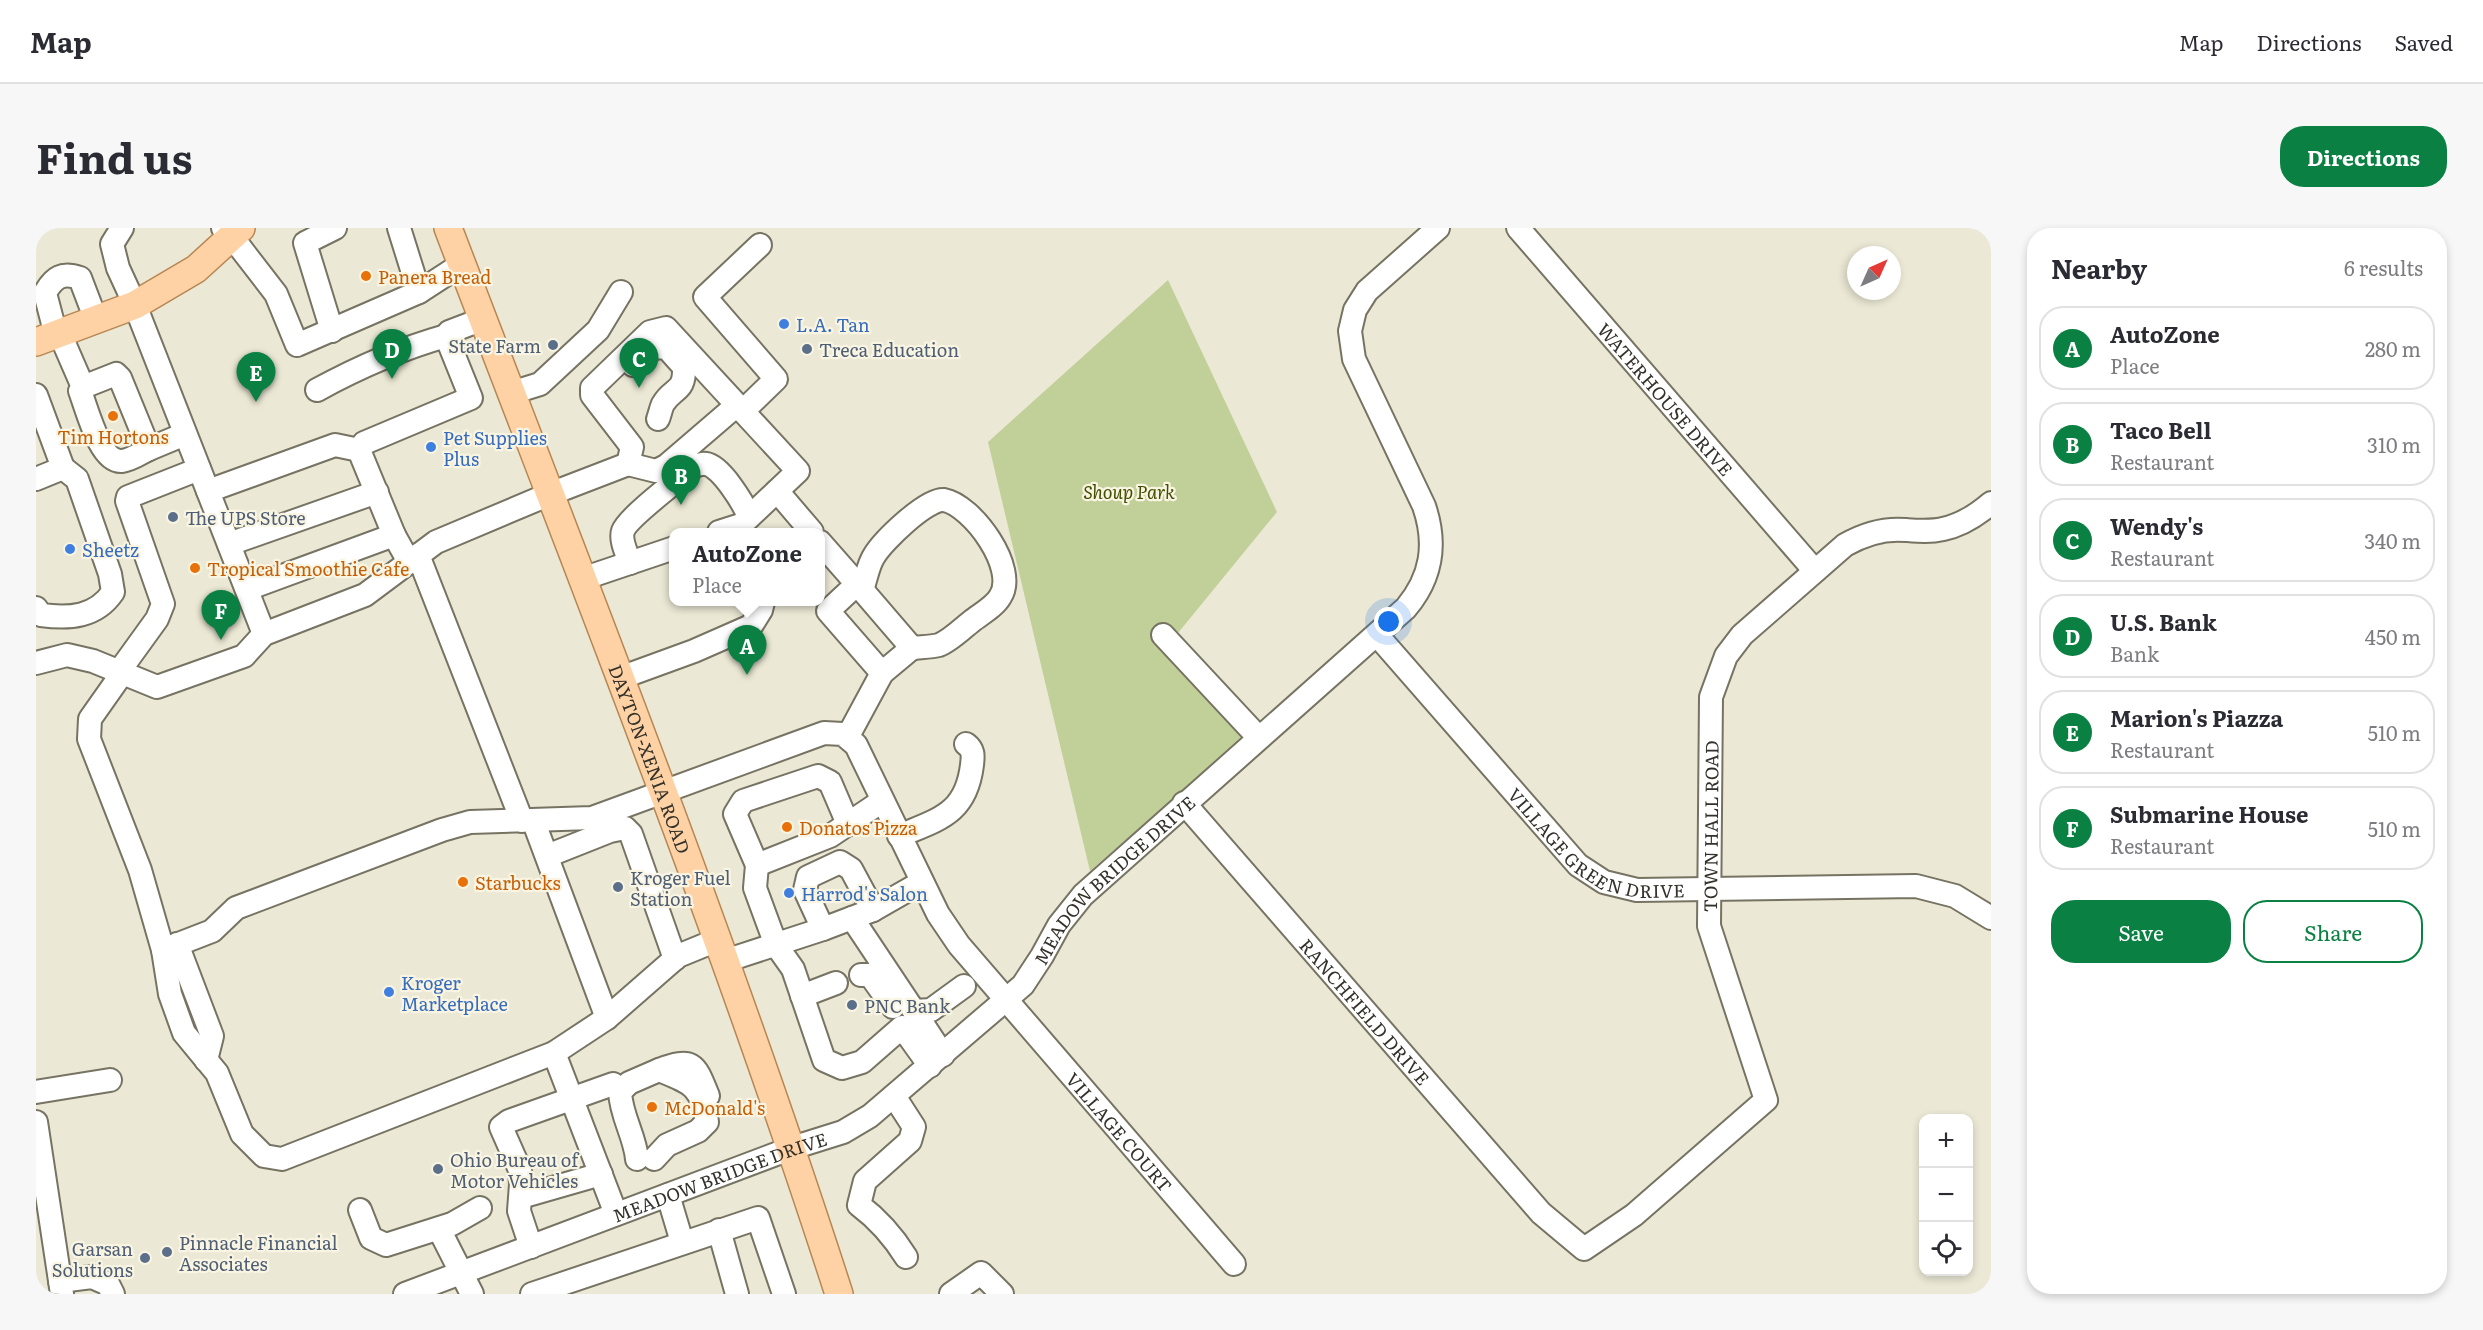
<!DOCTYPE html>
<meta charset="utf-8">
<style>
body{margin:0;font-family:Literata,serif;background:#f7f7f7;color:#2b2b33}
.controls{position:absolute;right:18px;bottom:18px;display:grid;overflow:hidden;border-radius:12px;box-shadow:0 3px 9px #0003}
.controls button{width:54px;height:54px;display:grid;place-items:center;padding:0;border:0;border-bottom:2px solid #e1e1e2;background:#fff;color:#2b2b33;font:30px sans-serif}
.compass{position:absolute;left:1811px;top:18px;width:54px;height:54px;border-radius:50%;background:#fff;box-shadow:0 3px 9px #0003;rotate:45deg}
.you{position:absolute;left:1353px;top:394px;width:21px;height:21px;margin:-15px;border:4px solid #fff;border-radius:50%;background:#1a73e8;box-shadow:0 0 0 9px #1a73e833}
.badge{display:grid;place-items:center;width:39px;height:39px;border-radius:50%;background:#0b8043;color:#fff;font-size:20px;font-weight:700}
.pin{position:absolute;translate:-50% -50px;filter:drop-shadow(0 2px 3px #0008)}
.pin::after{content:'';position:absolute;top:32px;width:21px;height:18px;background:inherit;clip-path:polygon(0 0,100% 0,50% 100%)}
.popup{position:absolute;left:633px;top:300px;width:156px;height:78px;box-sizing:border-box;display:grid;place-content:center;border-radius:12px;background:#fff;filter:drop-shadow(0 2px 4px #0005);font-size:20px;white-space:nowrap;color:#7c7c81}
.popup b{font-size:22px;color:#2b2b33}
.popup::after{content:'';position:absolute;left:50%;top:100%;margin-left:-12px;border:12px solid transparent;border-top-color:#fff}
.list{margin:0;padding:0;list-style:none}
h2{display:flex;justify-content:space-between;align-items:center;height:78px;margin:0;padding:0 24px;font-size:26px}
h2 small{font-size:20px;font-weight:400;color:#7c7c81}
.list li{display:grid;grid-template-columns:39px 1fr auto;gap:18px;align-items:center;box-sizing:border-box;height:84px;margin:0 12px 12px;padding:0 12px;border:2px solid #e1e1e2;border-radius:24px}
.list b{display:block;font-size:22px;white-space:nowrap}
.list p{margin:0;font-size:20px;white-space:nowrap;color:#7c7c81}
.list em{font-size:20px;font-style:normal;color:#7c7c81}
.actions{display:flex;gap:12px;padding:18px 24px}
.actions a{flex:1;padding:14px 0;border:2px solid #0b8043;border-radius:24px;text-align:center;font-size:21px;color:#0b8043}
.actions .main{background:#0b8043;color:#fff}
.icon{flex:none;width:33px;height:33px;fill:none;stroke:currentColor;stroke-width:2;stroke-linecap:round;stroke-linejoin:round}
.map{position:relative;flex:none;width:1955px;height:1066px;overflow:hidden;border-radius:24px}
header{display:flex;align-items:center;gap:36px;box-sizing:border-box;height:84px;padding:0 30px;background:#fff;border-bottom:2px solid #e1e1e2}
header strong{font-size:28px}
nav{display:flex;gap:33px;margin-inline-start:auto;font-size:21px}
.intro{display:flex;align-items:center;justify-content:space-between;box-sizing:border-box;height:144px;padding:0 36px}
h1{margin:0;font-size:42px}
.button{padding:15px 27px;border-radius:24px;background:#0b8043;color:#fff;font-size:21px;font-weight:700}
main{display:flex;gap:36px;padding:0 36px}
aside{flex:1;background:#fff;border-radius:24px;box-shadow:0 3px 9px #0003}
.map>svg:first-child{display:block}
.green{fill:#c1d099}
.lines{fill:none;stroke-linecap:round;stroke-linejoin:round}
.minor-casing{stroke:#777363;stroke-width:26}
.major-casing{stroke:#b68653;stroke-width:30}
.minor{stroke:#fff;stroke-width:22}
.major{stroke:#fed2a5;stroke-width:27}
.food-dot{fill:#e8710a;stroke:#f9f5e2;stroke-width:2}
.shop-dot{fill:#3f7fe0;stroke:#f9f5e2;stroke-width:2}
.service-dot{fill:#5c6f8a;stroke:#f9f5e2;stroke-width:2}
.labels{text-anchor:middle;dominant-baseline:central;stroke-width:4.5;stroke-linejoin:round;paint-order:stroke}
.food-label{font-size:18px;fill:#c56008;stroke:#f9f5e2;text-anchor:start}
.shop-label{font-size:18px;fill:#366cbe;stroke:#f9f5e2;text-anchor:start}
.service-label{font-size:18px;fill:#4e5e75;stroke:#f9f5e2;text-anchor:start}
.street-label{font-size:18px;fill:#33312a;stroke:#f9f5e2}
.park-label{font-size:18px;font-style:italic;fill:#414f00;stroke:#f9f5e2}
</style>
<header>
<strong>Map</strong>
<nav><a>Map</a><a>Directions</a><a>Saved</a></nav>
</header>
<div class="intro"><h1>Find us</h1><a class="button">Directions</a></div>
<main>
<div class="map">
<svg width="1955" height="1066" viewBox="0 0 1955 1066">
<rect width="100%" height="100%" fill="#ebe8d5"/>
<path class="green" d="M1132,52l109,232 -99,121 82,91 -170,147 -102,-429z"/>
<g class="lines">
<defs>
<g id="minor">
<path d="M86,0l-10,16 6,24 17,37 129,329"/>
<path d="M187,0l9,9 44,57 21,51 122,-53 -20,-64"/>
<path id="s1" d="M1482,0l297,343"/>
<path d="M383,64l43,-28"/>
<path d="M296,103l-27,-88 30,-15"/>
<path d="M24,106l23,53 -3,4c7,18 20,72 42,70 9,-1 19,-8 27,-12l-29,-71 -4,-4 -33,13"/>
<path d="M20,107l-11,-42c9,-16 17,-21 35,-15l16,42"/>
<path d="M597,137l22,-18 12,1 17,19c1,26 -11,20 -21,37 -2,4 -3,10 -5,15"/>
<path d="M281,162c42,-23 83,-41 129,-54"/>
<path d="M475,165l29,-9 58,-54 23,-38"/>
<path d="M0,167l27,73 -27,11"/>
<path d="M707,183l33,-32 -71,-82 55,-52"/>
<path d="M113,221l36,-15"/>
<path d="M323,222l5,-7 107,-45 -25,-62 3,-4 34,-13"/>
<path d="M592,236l28,7 10,-5 71,-61"/>
<path d="M172,263l127,-46 24,5 35,85 15,27"/>
<path d="M741,263l35,41"/>
<path d="M784,314l37,42 -29,27 54,62 -34,63"/>
<path d="M193,316l148,-52"/>
<path d="M382,327l104,266"/>
<path d="M594,335c-3,-9 -10,-23 -7,-32 5,-14 59,-54 73,-66 3,0 7,-2 10,-1 15,2 38,40 43,53"/>
<path d="M546,351l92,-31"/>
<path d="M821,356l55,64 -30,25"/>
<path d="M211,361l147,-54"/>
<path d="M826,362c4,-11 6,-25 12,-34 9,-15 53,-58 70,-56 28,5 75,69 56,97 -5,9 -19,17 -28,24 -9,7 -22,20 -33,24 -8,2 -19,2 -27,3"/>
<path d="M0,380l5,7c29,4 55,2 72,-23l-3,-18 -33,-95 -14,-11"/>
<path d="M1127,407l96,103"/>
<path id="s2" d="M1341,407l201,230 26,17 33,8 279,-4 39,10 36,22"/>
<path d="M0,435l31,-8 26,6 64,26 87,-31 20,-22 101,-39 71,-53 114,-48 78,-30 4,-17 -40,-52v-7l58,-56 16,-4 132,143 -57,54 -22,7"/>
<path d="M82,445l39,-54 6,-15 -36,-103 1,-4 71,-28"/>
<path d="M85,447l-31,44 -1,20 51,131 23,80 7,44 14,39 33,40 25,61 22,22 18,3 272,-106 53,-35 71,-62 39,-16"/>
<path d="M584,450l74,-27 57,-25 10,-16 2,-8"/>
<path id="s3" d="M1148,575l357,410 43,36 50,-34 132,-115 -57,-174 2,-229 15,-41 16,-21 103,-90c19,-11 39,-17 61,-15 13,1 24,2 37,-1 19,-4 34,-14 48,-26"/>
<path d="M497,592l74,198"/>
<path d="M812,596l-18,-42 -12,-6 -75,25 -8,13 22,51 -2,23 21,57 17,24 31,91 18,8 20,-6 40,-35 28,39"/>
<path d="M863,608c40,-17 67,-22 73,-71 1,-9 2,-15 -6,-21"/>
<path d="M511,628l63,-25 15,-3 6,6 44,125"/>
<path d="M721,637l73,-29 52,-35"/>
<path d="M816,690l62,93 17,-1 33,-24"/>
<path d="M787,701l-18,-39 3,-13 32,-15 11,7 22,41"/>
<path d="M141,716l35,92 -6,24"/>
<path id="s4" d="M127,722l49,-19 24,-23 206,-78 28,-8 122,-4 232,-85 19,1 13,11 82,169 21,31 275,319"/>
<path d="M689,733l98,-32 50,-19 49,-28"/>
<path d="M825,747h9l23,32"/>
<path d="M766,768l34,-13"/>
<path d="M878,783l29,44"/>
<path d="M518,825l62,161"/>
<path d="M623,842c35,-13 36,-6 49,26"/>
<path d="M0,864l74,-12"/>
<path d="M858,868l20,31 -4,14 -45,40 -6,24c20,15 34,31 47,52"/>
<path d="M0,894l26,172"/>
<path d="M601,931c-2,-23 -16,-43 -17,-67l9,-9 30,-13c32,13 43,16 48,52l-9,9 -31,14 -13,14"/>
<path d="M632,967l14,47"/>
<path d="M485,969l80,-23"/>
<path d="M324,982l11,28 15,7 66,-21 28,-16"/>
<path d="M403,1001l33,65"/>
<path d="M683,1002l18,64"/>
<path d="M495,1019l-12,-36 2,-27 -1,-14 -19,-43 8,-6 104,-37"/>
<path d="M24,1053l32,-4 16,7 5,10"/>
<path id="s5" d="M369,1066l387,-146 51,-16 27,-16 153,-131 19,-29 17,-31 24,-30 323,-287c26,-31 31,-64 18,-102l-70,-147 -4,-28 5,-21 12,-19 71,-63"/>
<path d="M496,1066l226,-76 26,76"/>
<path d="M915,1066l30,-21 21,21"/>
</g>
<g id="major">
<path id="s6" d="M412,0c135,353 275,706 391,1066"/>
<path d="M0,114l99,-37 61,-36 45,-41"/>
</g>
</defs>
<use href="#minor" class="minor-casing"/>
<use href="#major" class="major-casing"/>
<use href="#minor" class="minor"/>
<use href="#major" class="major"/>
</g>
<g class="food-dot">
<circle cx="330" cy="48" r="6"/>
<circle cx="77" cy="188" r="6"/>
<circle cx="159" cy="340" r="6"/>
<circle cx="751" cy="599" r="6"/>
<circle cx="427" cy="654" r="6"/>
<circle cx="616" cy="879" r="6"/>
</g>
<g class="shop-dot">
<circle cx="748" cy="96" r="6"/>
<circle cx="395" cy="219" r="6"/>
<circle cx="34" cy="321" r="6"/>
<circle cx="753" cy="665" r="6"/>
<circle cx="353" cy="764" r="6"/>
</g>
<g class="service-dot">
<circle cx="517" cy="117" r="6"/>
<circle cx="771" cy="121" r="6"/>
<circle cx="137" cy="289" r="6"/>
<circle cx="582" cy="659" r="6"/>
<circle cx="816" cy="777" r="6"/>
<circle cx="402" cy="941" r="6"/>
<circle cx="131" cy="1024" r="6"/>
<circle cx="109" cy="1030" r="6"/>
</g>
<g class="labels">
<g class="food-label">
<text x="342" y="48">Panera Bread</text>
<text x="77" y="208" text-anchor="middle">Tim Hortons</text>
<text x="171" y="340">Tropical Smoothie Cafe</text>
<text x="763" y="599">Donatos Pizza</text>
<text x="439" y="654">Starbucks</text>
<text x="628" y="879">McDonald's</text>
</g>
<g class="shop-label">
<text x="760" y="96">L.A. Tan</text>
<text x="407" y="209">Pet Supplies<tspan x="407" dy="21">Plus</tspan></text>
<text x="46" y="321">Sheetz</text>
<text x="765" y="665">Harrod's Salon</text>
<text x="365" y="754">Kroger<tspan x="365" dy="21">Marketplace</tspan></text>
</g>
<g class="service-label">
<text x="505" y="117" text-anchor="end">State Farm</text>
<text x="783" y="121">Treca Education</text>
<text x="149" y="289">The UPS Store</text>
<text x="594" y="649">Kroger Fuel<tspan x="594" dy="21">Station</tspan></text>
<text x="828" y="777">PNC Bank</text>
<text x="414" y="931">Ohio Bureau of<tspan x="414" dy="21">Motor Vehicles</tspan></text>
<text x="143" y="1014">Pinnacle Financial<tspan x="143" dy="21">Associates</tspan></text>
<text x="97" y="1020" text-anchor="end">Garsan<tspan x="97" dy="21">Solutions</tspan></text>
</g>
<g class="street-label">
<text stroke="none"><textPath href="#s1" startOffset="226">WATERHOUSE DRIVE</textPath></text>
<text stroke="none"><textPath href="#s6" startOffset="568">DAYTON-XENIA ROAD</textPath></text>
<text stroke="none"><textPath href="#s3" startOffset="1118">TOWN HALL ROAD</textPath></text>
<text stroke="none"><textPath href="#s2" startOffset="312">VILLAGE GREEN DRIVE</textPath></text>
<text stroke="none"><textPath href="#s5" startOffset="840">MEADOW BRIDGE DRIVE</textPath></text>
<text stroke="none"><textPath href="#s3" startOffset="276">RANCHFIELD DRIVE</textPath></text>
<text stroke="none"><textPath href="#s4" startOffset="1212">VILLAGE COURT</textPath></text>
<text stroke="none"><textPath href="#s5" startOffset="336">MEADOW BRIDGE DRIVE</textPath></text>
</g>
<g class="park-label">
<text x="1093" y="263">Shoup Park</text>
</g>
</g>
</svg>
<div class="controls">
<button>+</button>
<button>−</button>
<button><svg class="icon" aria-label="locate" viewBox="0 0 24 24"><circle cx="12" cy="12" r="6"/><path d="M12 2v4M12 18v4M2 12h4M18 12h4"/></svg></button>
</div>
<svg class="compass" viewBox="-18 -18 36 36"><path d="M0-13l5 13h-10z" fill="#e53935"/><path d="M0 13l5-13h-10z" fill="#7c7c81"/></svg>
<div class="you"></div>
<div class="pin badge" style="left:711px;top:447px">A</div>
<div class="popup"><b>AutoZone</b>Place</div>
<div class="pin badge" style="left:645px;top:277px">B</div>
<div class="pin badge" style="left:603px;top:160px">C</div>
<div class="pin badge" style="left:356px;top:151px">D</div>
<div class="pin badge" style="left:220px;top:174px">E</div>
<div class="pin badge" style="left:185px;top:412px">F</div>
</div>
<aside>
<h2>Nearby<small>6 results</small></h2>
<ul class="list">
<li><span class="badge">A</span><div><b>AutoZone</b><p>Place</p></div><em>280 m</em></li>
<li><span class="badge">B</span><div><b>Taco Bell</b><p>Restaurant</p></div><em>310 m</em></li>
<li><span class="badge">C</span><div><b>Wendy's</b><p>Restaurant</p></div><em>340 m</em></li>
<li><span class="badge">D</span><div><b>U.S. Bank</b><p>Bank</p></div><em>450 m</em></li>
<li><span class="badge">E</span><div><b>Marion's Piazza</b><p>Restaurant</p></div><em>510 m</em></li>
<li><span class="badge">F</span><div><b>Submarine House</b><p>Restaurant</p></div><em>510 m</em></li>
</ul>
<div class="actions"><a class="main">Save</a><a>Share</a></div>
</aside>
</main>
